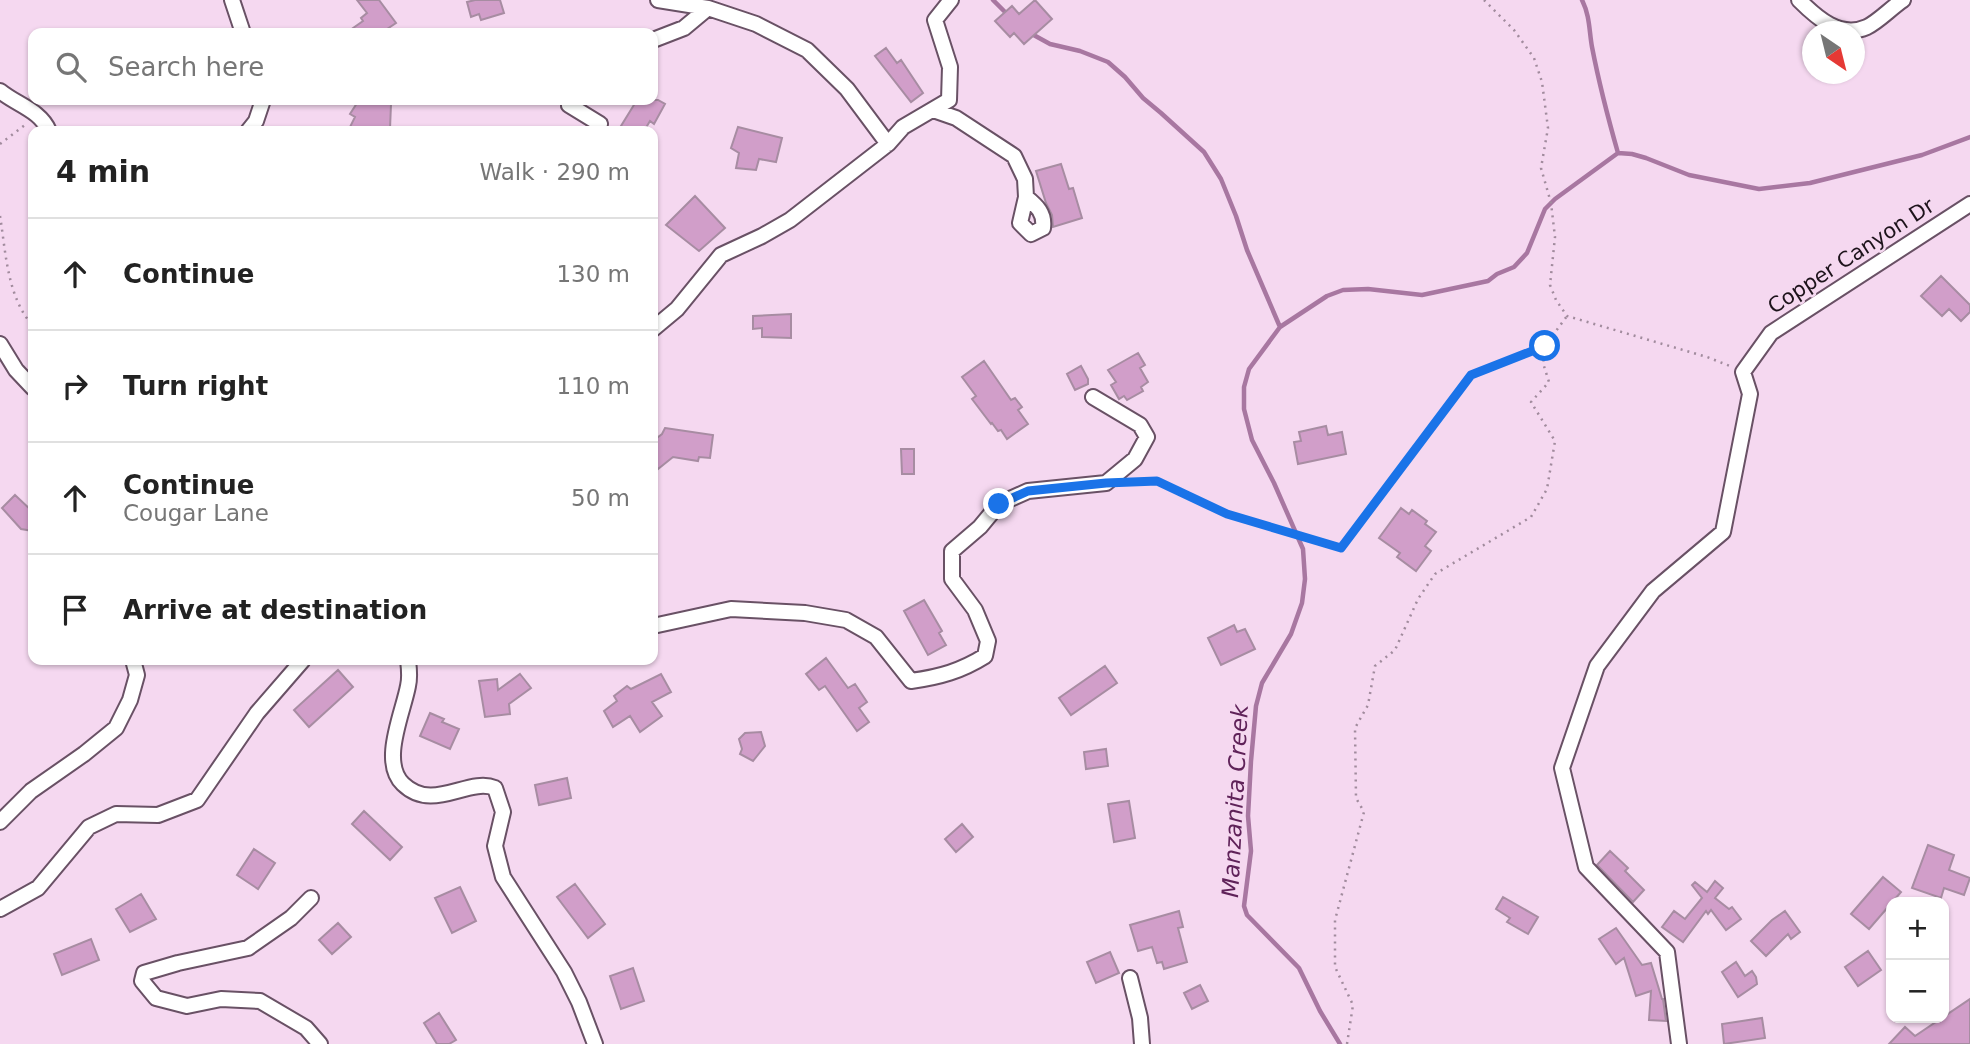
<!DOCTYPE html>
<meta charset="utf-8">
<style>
body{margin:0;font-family:"DejaVu Sans",sans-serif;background:#f2f2f2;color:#222}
.controls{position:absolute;right:21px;bottom:21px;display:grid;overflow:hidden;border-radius:14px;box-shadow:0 2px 5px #0004}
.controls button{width:63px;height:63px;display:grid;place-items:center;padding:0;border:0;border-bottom:2px solid #e0e0e0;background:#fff;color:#222;font:35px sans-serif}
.compass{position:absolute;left:1802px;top:21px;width:63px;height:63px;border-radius:50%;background:#fff;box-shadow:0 2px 5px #0004;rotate:145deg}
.stop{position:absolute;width:21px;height:21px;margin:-16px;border:5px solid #1a73e8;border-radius:50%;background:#fff}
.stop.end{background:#1a73e8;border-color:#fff;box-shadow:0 2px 7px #0008}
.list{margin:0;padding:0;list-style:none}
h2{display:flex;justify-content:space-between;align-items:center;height:91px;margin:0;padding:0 28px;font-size:30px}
h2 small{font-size:23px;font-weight:400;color:#767676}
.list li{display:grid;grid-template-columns:46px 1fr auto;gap:21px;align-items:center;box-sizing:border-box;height:112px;padding:0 28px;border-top:2px solid #e0e0e0}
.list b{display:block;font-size:26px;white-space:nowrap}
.list p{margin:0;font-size:23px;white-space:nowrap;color:#767676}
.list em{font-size:23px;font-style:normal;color:#767676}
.icon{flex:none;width:38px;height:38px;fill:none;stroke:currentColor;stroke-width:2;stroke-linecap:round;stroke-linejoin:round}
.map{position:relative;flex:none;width:1970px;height:1044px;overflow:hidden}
.search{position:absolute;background:#fff;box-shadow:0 2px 5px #0004;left:28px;top:28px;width:630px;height:77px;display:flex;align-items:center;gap:18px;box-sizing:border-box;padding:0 24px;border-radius:14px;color:#767676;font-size:26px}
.panel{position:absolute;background:#fff;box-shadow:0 2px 5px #0004;left:28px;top:126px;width:630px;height:539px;border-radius:14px}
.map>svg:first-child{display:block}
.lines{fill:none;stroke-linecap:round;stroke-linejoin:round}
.stream{stroke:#a877a1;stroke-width:4.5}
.building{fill:#d19ec9;stroke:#a78ca2;stroke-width:2}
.street-casing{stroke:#695165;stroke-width:18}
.path{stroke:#a18b9d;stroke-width:2.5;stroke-dasharray:2 5;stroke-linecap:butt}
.street{stroke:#fff;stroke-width:14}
.route{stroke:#1a73e8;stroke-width:9}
.labels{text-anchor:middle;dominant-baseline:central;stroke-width:5;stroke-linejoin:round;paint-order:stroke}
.street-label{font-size:21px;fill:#1d131b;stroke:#f5d8f0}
.water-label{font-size:23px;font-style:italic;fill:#5f2259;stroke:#f5d8f0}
</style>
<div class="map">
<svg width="1970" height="1044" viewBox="0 0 1970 1044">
<rect width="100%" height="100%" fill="#f5d8f0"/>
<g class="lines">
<path class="stream" d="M993,0l14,14
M1582,0c8,16 7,30 10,47 7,36 16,71 26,106
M1030,33l20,11 30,7 28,11 17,15 18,21 18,15 43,39 17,27 15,37 11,34 33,77
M1340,1044l-20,-33 -21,-43 -52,-53 -3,-9 7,-55 -3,-35 3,-55 5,-55 6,-23 29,-49 11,-31 3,-24 -2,-30 -29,-66 -22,-43 -8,-31v-22l5,-18 31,-42 47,-31 16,-6 25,-1 54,6 66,-14 9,-7 17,-7 13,-14 18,-44 10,-10 63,-46 14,1 14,4 43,17 70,14 51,-6 112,-28 48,-18"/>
</g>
<path class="building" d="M357,0h22l17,23 -15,10h-35l17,-12 -2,-3 6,-5z
M475,0h25l4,13 -23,7 -2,-6 -8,3 -4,-15z
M1035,0l17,19 -28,25 -10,-11 -4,4 -15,-16 17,-15 7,8z
M886,48l11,15 4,-3 22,33 -12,9 -36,-46z
M359,100l6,3 3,-3h16l7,4 -1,25 -6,2h-27l-7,-4 5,-10 -5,-3z
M637,100h21l7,4 -11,20 -4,-3 -6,10h-15l-8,-5z
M738,127l44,11 -6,24 -17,-3 -3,11 -20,-2 3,-15 -8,-5z
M1061,164l8,25 4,-1 9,30 -29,9 -1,-12 -6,-12 -10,-32z
M695,196l30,32 -26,23 -33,-26z
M1941,276l29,29v7l-9,9 -12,-12 -7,7 -21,-20z
M791,314v24l-29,-1v-9l-9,1v-13z
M1138,353l7,12 -5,3 8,14 -7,5 2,4 -16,9 -3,-4 -5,3 -8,-14 5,-3 -8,-12z
M984,361l27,39 4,-2 7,9 -4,3 10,14 -21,15 -6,-9 -3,1 -6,-8 -1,1 -19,-25 4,-3 -14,-19z
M1081,366l7,13v5l-13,6 -8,-16z
M1326,426l2,9 14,-3 4,22 -48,10 -4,-22 7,-1 -2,-9z
M665,428l48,7 -3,23 -11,-1 -1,4 -25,-4 -15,12 -5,-7v-21l9,-7z
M901,449h13v25h-12z
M15,495l18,17v19l-12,-2 -19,-21z
M1401,508l8,6 3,-4 15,11 -2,3 11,8 -11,14 6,5 -15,20 -19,-14 3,-4 -21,-15z
M924,600l18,31 -3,2 7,12 -18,10 -24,-44z
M1234,625l3,7 8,-3 10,20 -34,16 -13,-27z
M826,658l22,30 7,-4 12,18 -8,6 10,14 -12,9 -32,-45 -6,4 -13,-16z
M1105,666l12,17 -46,32 -12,-17z
M338,670l15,17 -44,40 -15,-17z
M520,674l11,14 -22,16 1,10 -25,3 -6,-36 18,-2 1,11z
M661,674l10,18 -19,10 10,14 -22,16 -10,-16 -17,11 -9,-16 13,-10 -3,-5 13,-10 4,3z
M430,713l14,6 -2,3 17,7 -9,20 -30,-13z
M761,732l4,14 -12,15 -13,-7 2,-5 -3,-10 6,-6z
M1106,749l2,17 -22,3 -2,-17z
M567,778l4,20 -32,7 -4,-20z
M1129,801l6,37 -21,4 -6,-38z
M364,811l38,36 -12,13 -38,-36z
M962,824l11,13 -17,15 -11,-13z
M1928,845l26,10 -5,15 21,8 -6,17 -20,-7 -3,10 -29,-10z
M254,849l21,14 -17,26 -21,-14z
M1610,851l18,17 -3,3 19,19 -11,12 -36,-37z
M1883,877l18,15 -32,37 -18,-15z
M1715,881l8,7 -8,10 14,11 3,-2 9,12 -15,11 -15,-20 -3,4 -2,-3 -23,31 -21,-15 12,-16 11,8 17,-21 -10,-13 3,-3 12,10z
M575,884l30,40 -17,14 -31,-41z
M460,887l16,34 -24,12 -17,-35z
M141,894l15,25 -26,13 -14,-23z
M1503,897l35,20 -10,17 -21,-12 3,-4 -14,-9z
M1179,911l4,16 -5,1 9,34 -23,7 -2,-7 -5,1 -5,-16 -14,4 -8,-26z
M1785,911l15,21 -9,7 -3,-5 -22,22 -15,-15 21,-21z
M338,923l13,14 -19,17 -13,-14z
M1616,928l26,37 9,-2 11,36h1l3,22 -17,-1 2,-29 -15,5 -12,-38 -8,6 -17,-25z
M91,939l8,21 -37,15 -8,-21z
M1868,951l13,19 -23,16 -13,-19z
M1110,952l9,21 -23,10 -9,-21z
M1736,962l9,14 7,-5 4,6 1,7 -19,13 -16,-25z
M633,968l11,33 -23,8 -11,-33z
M1200,985l8,16 -16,8 -8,-16z
M1970,999v45h-81l16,-17 10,9z
M439,1013l17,27 -7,4h-12l-13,-21z
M1762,1018l3,20 -41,6 -2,-20z"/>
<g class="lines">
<defs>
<path id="street" d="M232,0l11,33
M1799,0c18,18 41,39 68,27 12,-6 24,-19 36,-27
M653,40l31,-12 24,-20
M0,91c17,14 40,19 49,40
M570,100l-1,5 31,19
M933,110l23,8 58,38 11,23 1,18 -6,26 11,11 12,-6c2,-15 -6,-22 -17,-31
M248,131l8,-10 7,-21
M888,144l15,-17 46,-27 1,-33 -15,-47 16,-20
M653,329l24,-20 44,-54 41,-19 28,-16 98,-76 -41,-55 -40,-39 -51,-26 -48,-16 -50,-8
M0,344l16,26 17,18
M653,626l78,-17 74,4 41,7 30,17 35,44c29,-4 50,-10 74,-25l3,-15 -13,-31 -23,-31v-28l28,-24 19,-23 29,-13 78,-8 29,-24 12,-22 -7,-12 -47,-28
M408,660c1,8 2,18 0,26 -5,27 -28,76 -5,98 30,29 65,-7 92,4l8,24 -8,34 8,31 61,95 15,30 16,42
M0,822l31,-31 53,-37 32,-26 14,-28 7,-25 -4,-15
M311,898l-20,20 -43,30 -70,15 -34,10 -2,8 14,17 31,8 34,-7 39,2 46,27 14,16
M0,909l38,-21 51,-61 27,-13 42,1 39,-15 60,-87 46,-53
M1130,978l10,40 2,26
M1679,1044l-12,-92 -81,-85 -24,-99 35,-102 56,-75 70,-59 27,-138 -7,-22 28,-39 199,-129"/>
</defs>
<use href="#street" class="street-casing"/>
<path class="path" d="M1484,0l30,30 20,28 8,24 6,46 -7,40 10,35 4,34 -5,48 6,15 11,16 140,41 23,9
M0,144l25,-19
M0,216c6,37 7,81 33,110
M1130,482l27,-1 70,33 114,34 130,-173 74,-29 22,-30
M1347,1044l6,-39 -18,-38v-47l29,-108 -8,-14 -1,-70 13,-23 7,-39 20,-16 23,-51 17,-25 96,-57 16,-28 8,-48 -24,-39 18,-20 -6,-19 2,-17"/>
<use href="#street" class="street"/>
</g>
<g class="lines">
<path class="route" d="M999,504l29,-13 78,-8 51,-2 70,33 114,34 130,-173 74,-29"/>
</g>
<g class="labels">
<g class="street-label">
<text transform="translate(1851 256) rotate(-33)">Copper Canyon Dr</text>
</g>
<g class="water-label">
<text transform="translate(1235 801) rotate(-87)">Manzanita Creek</text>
</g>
</g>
</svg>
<div class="controls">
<button>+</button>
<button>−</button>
</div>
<svg class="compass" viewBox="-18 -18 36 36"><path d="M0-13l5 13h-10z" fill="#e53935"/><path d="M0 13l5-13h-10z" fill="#767676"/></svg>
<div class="stop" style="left:1545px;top:346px"></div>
<div class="stop end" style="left:999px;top:504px"></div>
<div class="search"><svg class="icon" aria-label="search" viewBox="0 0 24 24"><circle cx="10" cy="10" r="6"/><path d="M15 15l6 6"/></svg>Search here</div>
<section class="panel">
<h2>4 min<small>Walk · 290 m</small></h2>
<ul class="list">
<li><svg class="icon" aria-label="ahead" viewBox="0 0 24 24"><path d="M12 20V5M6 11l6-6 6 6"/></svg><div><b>Continue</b></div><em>130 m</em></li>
<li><svg class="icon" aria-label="right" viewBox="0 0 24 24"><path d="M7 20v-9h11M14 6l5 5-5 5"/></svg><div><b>Turn right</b></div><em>110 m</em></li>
<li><svg class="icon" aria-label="ahead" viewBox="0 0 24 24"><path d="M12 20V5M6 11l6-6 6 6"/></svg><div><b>Continue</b><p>Cougar Lane</p></div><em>50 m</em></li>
<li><svg class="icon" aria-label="arrive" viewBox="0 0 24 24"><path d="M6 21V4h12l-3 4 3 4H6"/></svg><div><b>Arrive at destination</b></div></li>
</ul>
</section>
</div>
